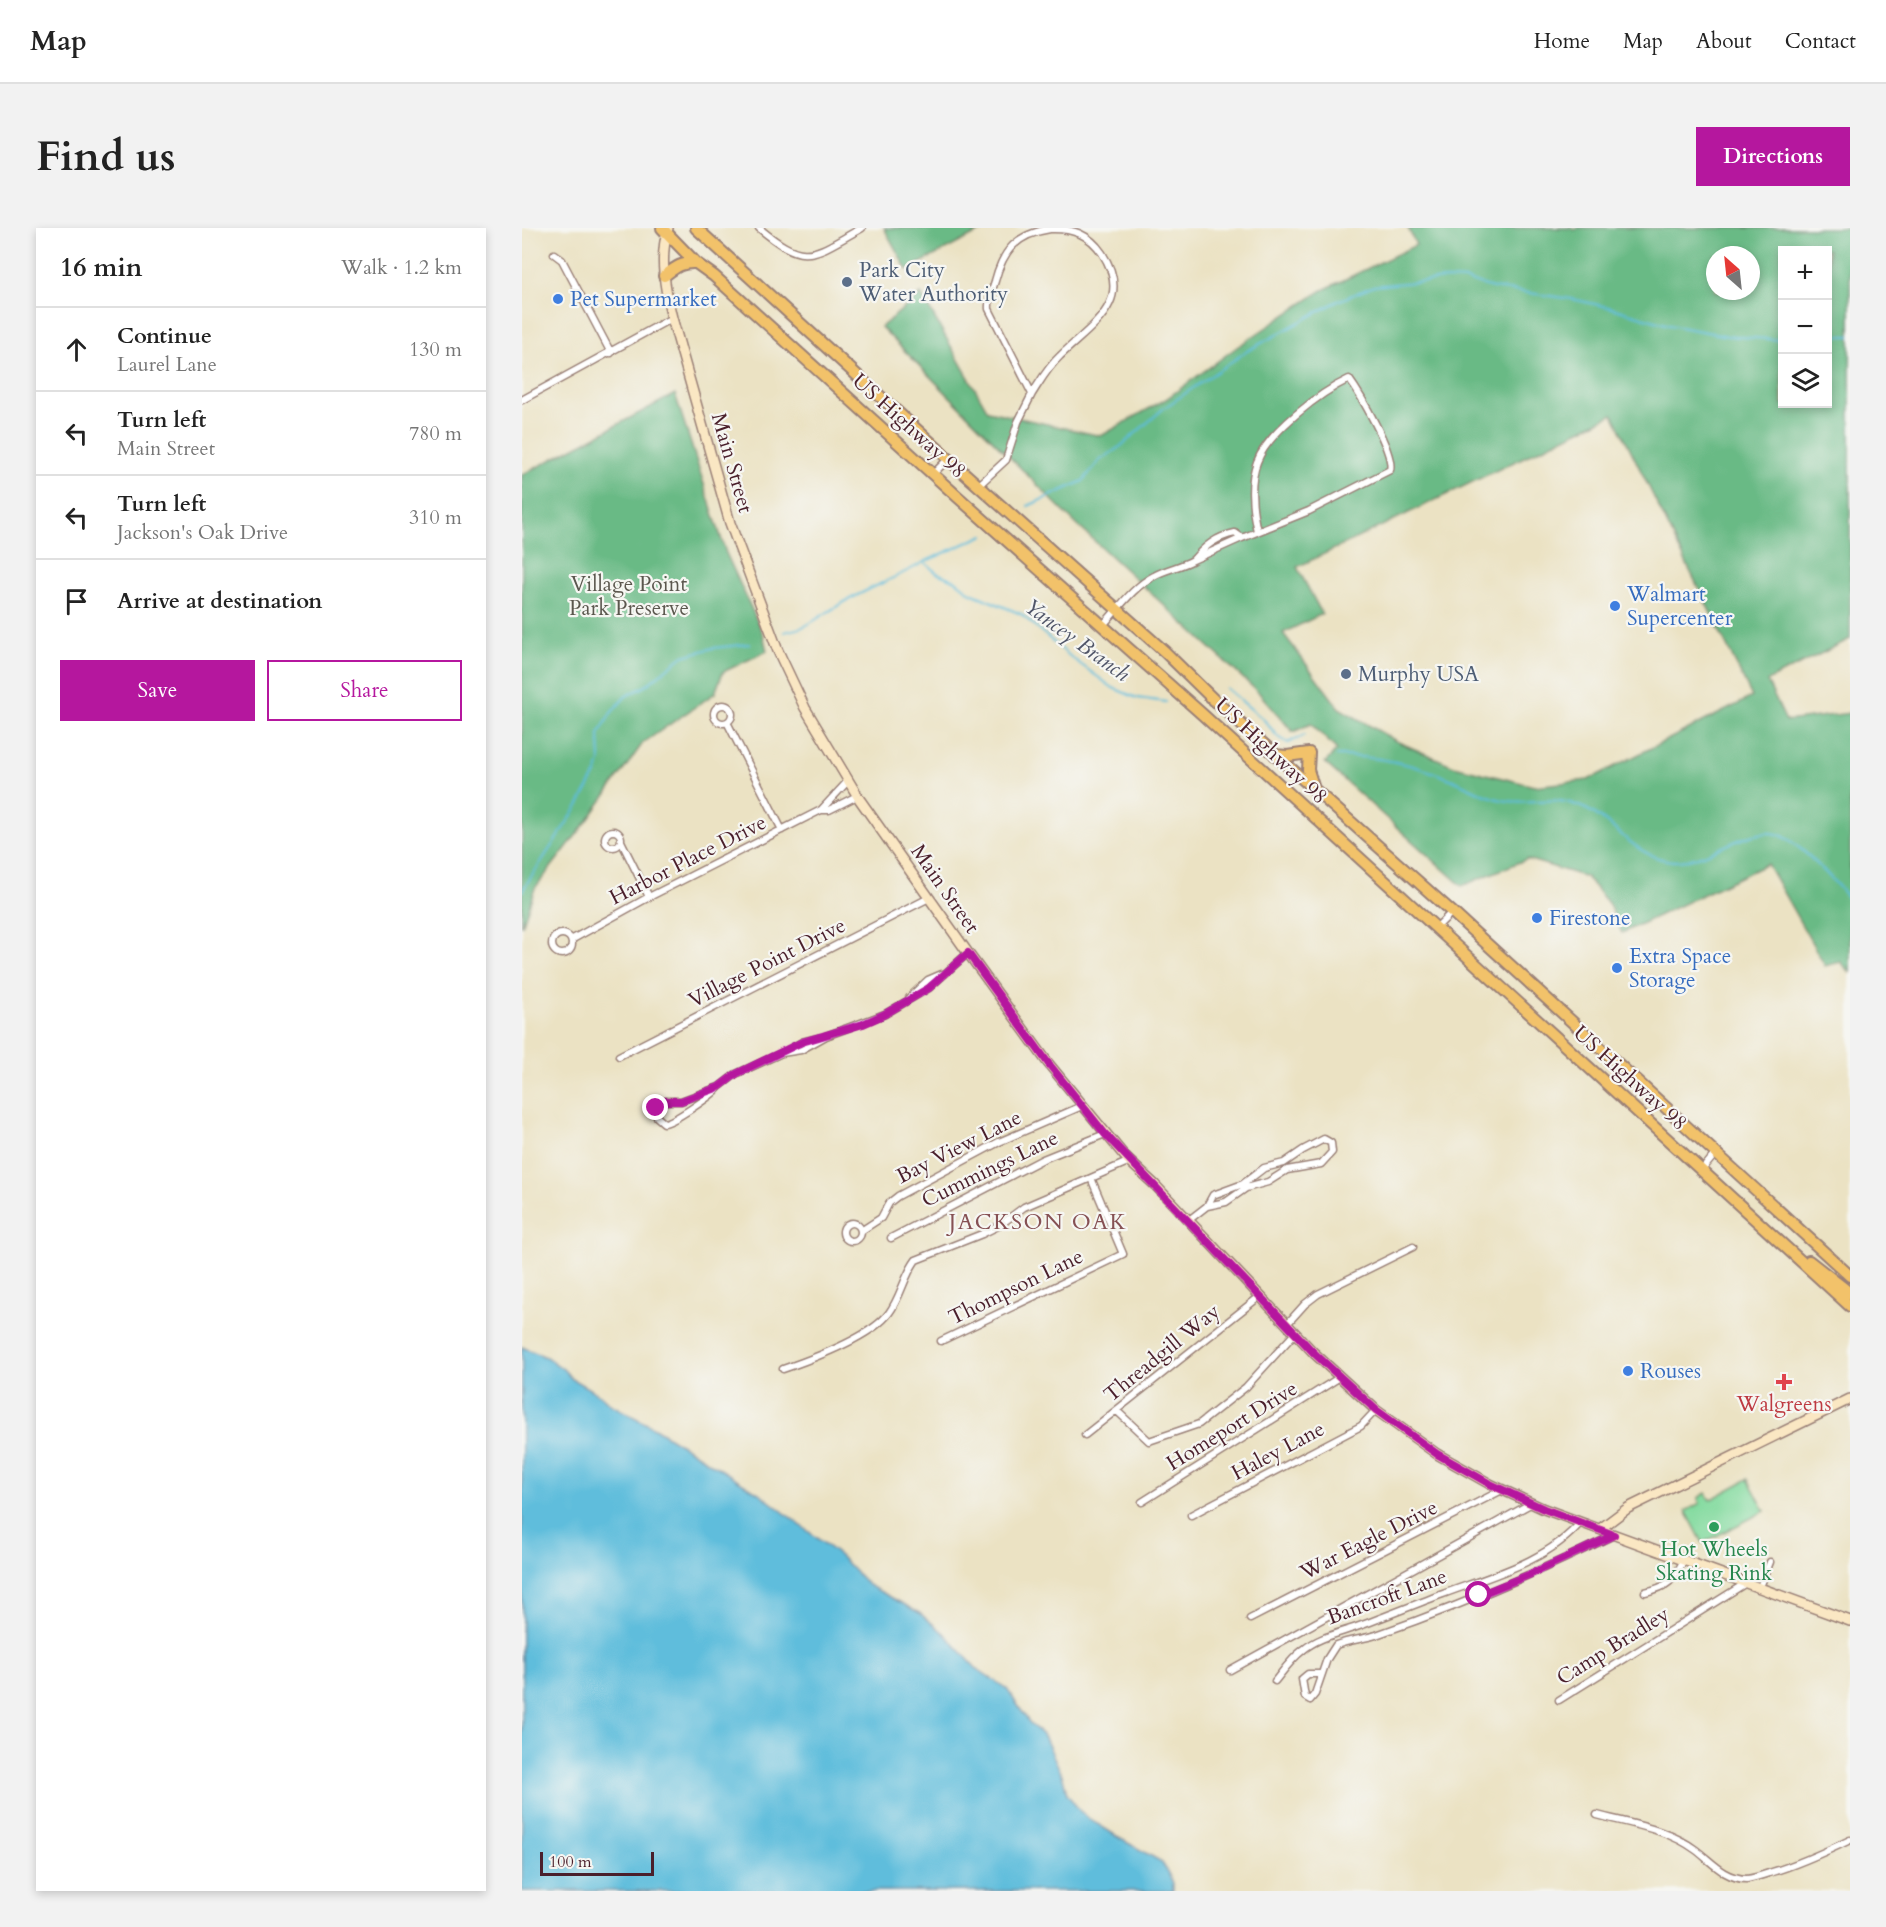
<!DOCTYPE html>
<meta charset="utf-8">
<style>
body{margin:0;font-family:Cardo,serif;background:#f2f2f2;color:#222}
.controls{position:absolute;right:18px;top:18px;display:grid;overflow:hidden;border-radius:0px;box-shadow:0 3px 9px #0003}
.controls button{width:54px;height:54px;display:grid;place-items:center;padding:0;border:0;border-bottom:2px solid #e0e0e0;background:#fff;color:#222;font:30px sans-serif}
.compass{position:absolute;left:1184px;top:18px;width:54px;height:54px;border-radius:50%;background:#fff;box-shadow:0 3px 9px #0003;rotate:333deg}
.scale{position:absolute;left:18px;bottom:15px;width:114px;box-sizing:border-box;padding-left:6px;border:3px solid #4a1f2b;border-top:0;font-size:16px;line-height:21px;white-space:nowrap;color:#4a1f2b;-webkit-text-stroke:4px #f6f6f2;paint-order:stroke}
.stop{position:absolute;width:18px;height:18px;margin:-14px;border:4px solid #b5179e;border-radius:50%;background:#fff}
.stop.end{background:#b5179e;border-color:#fff;box-shadow:0 2px 6px #0008}
.list{margin:0;padding:0;list-style:none}
h2{display:flex;justify-content:space-between;align-items:center;height:78px;margin:0;padding:0 24px;font-size:26px}
h2 small{font-size:20px;font-weight:400;color:#767676}
.list li{display:grid;grid-template-columns:39px 1fr auto;gap:18px;align-items:center;box-sizing:border-box;height:84px;padding:0 24px;border-top:2px solid #e0e0e0}
.list b{display:block;font-size:22px;white-space:nowrap}
.list p{margin:0;font-size:20px;white-space:nowrap;color:#767676}
.list em{font-size:20px;font-style:normal;color:#767676}
.actions{display:flex;gap:12px;padding:18px 24px}
.actions a{flex:1;padding:14px 0;border:2px solid #b5179e;border-radius:0px;text-align:center;font-size:21px;color:#b5179e}
.actions .main{background:#b5179e;color:#fff}
.icon{flex:none;width:33px;height:33px;fill:none;stroke:currentColor;stroke-width:2;stroke-linecap:round;stroke-linejoin:round}
.map{position:relative;flex:none;width:1328px;height:1663px;overflow:hidden;border-radius:0px}
header{display:flex;align-items:center;gap:36px;box-sizing:border-box;height:84px;padding:0 30px;background:#fff;border-bottom:2px solid #e0e0e0}
header strong{font-size:28px}
nav{display:flex;gap:33px;margin-inline-start:auto;font-size:21px}
.intro{display:flex;align-items:center;justify-content:space-between;box-sizing:border-box;height:144px;padding:0 36px}
h1{margin:0;font-size:42px}
.button{padding:15px 27px;border-radius:0px;background:#b5179e;color:#fff;font-size:21px;font-weight:700}
main{display:flex;gap:36px;padding:0 36px}
aside{flex:1;background:#fff;border-radius:0px;box-shadow:0 3px 9px #0003}
.map>svg:first-child{display:block}
.green{fill:#82da9e;stroke:#667c64;stroke-width:1.5}
.forest{fill:#69ba85;stroke:#5a6c58;stroke-width:1.5;fill-rule:evenodd}
.water{fill:#5ebddc;stroke:#546e84;stroke-width:1.5}
.lines{fill:none;stroke-linecap:round;stroke-linejoin:round}
.stream{stroke:#5ebddc;stroke-width:2}
.street-casing{stroke:#9a8077;stroke-width:9}
.secondary-casing{stroke:#9a8077;stroke-width:12}
.primary-casing{stroke:#9a8077;stroke-width:14}
.street{stroke:#fff;stroke-width:6}
.secondary{stroke:#fae7c3;stroke-width:9}
.primary{stroke:#f2c26a;stroke-width:10}
.route{stroke:#b5179e;stroke-width:8}
.service-dot{fill:#5c6f8a;stroke:#f6f6f2;stroke-width:2}
.shop-dot{fill:#3f7fe0;stroke:#f6f6f2;stroke-width:2}
.health-dot{fill:#e0444e;stroke:#f6f6f2;stroke-width:2}
.leisure-dot{fill:#2e9e5b;stroke:#f6f6f2;stroke-width:2}
.labels{text-anchor:middle;dominant-baseline:central;stroke-width:4.5;stroke-linejoin:round;paint-order:stroke}
.service-label{font-size:21px;fill:#4e5e75;stroke:#f6f6f2;text-anchor:start}
.shop-label{font-size:21px;fill:#366cbe;stroke:#f6f6f2;text-anchor:start}
.street-label{font-size:21px;fill:#4a1f2b;stroke:#f6f6f2}
.park-label{font-size:21px;fill:#5b574e;stroke:#f6f6f2}
.health-label{font-size:21px;fill:#be3a42;stroke:#f6f6f2}
.leisure-label{font-size:21px;fill:#27864d;stroke:#f6f6f2}
.water-label{font-size:22px;font-style:italic;fill:#515669;stroke:#f6f6f2}
.neighbourhood-label{font-size:22px;letter-spacing:1.5px;fill:#865154;stroke:#f6f6f2}
</style>
<header>
<strong>Map</strong>
<nav><a>Home</a><a>Map</a><a>About</a><a>Contact</a></nav>
</header>
<div class="intro"><h1>Find us</h1><a class="button">Directions</a></div>
<main>
<aside>
<h2>16 min<small>Walk · 1.2 km</small></h2>
<ul class="list">
<li><svg class="icon" aria-label="ahead" viewBox="0 0 24 24"><path d="M12 20V5M6 11l6-6 6 6"/></svg><div><b>Continue</b><p>Laurel Lane</p></div><em>130 m</em></li>
<li><svg class="icon" aria-label="left" viewBox="0 0 24 24"><path d="M17 20v-9H6M10 6l-5 5 5 5"/></svg><div><b>Turn left</b><p>Main Street</p></div><em>780 m</em></li>
<li><svg class="icon" aria-label="left" viewBox="0 0 24 24"><path d="M17 20v-9H6M10 6l-5 5 5 5"/></svg><div><b>Turn left</b><p>Jackson's Oak Drive</p></div><em>310 m</em></li>
<li><svg class="icon" aria-label="arrive" viewBox="0 0 24 24"><path d="M6 21V4h12l-3 4 3 4H6"/></svg><div><b>Arrive at destination</b></div></li>
</ul>
<div class="actions"><a class="main">Save</a><a>Share</a></div>
</aside>
<div class="map">
<svg width="1328" height="1663" viewBox="0 0 1328 1663">
<rect width="100%" height="100%" fill="#f6f6f2"/>
<filter id="ink" filterUnits="userSpaceOnUse"><feTurbulence type="fractalNoise" baseFrequency=".0167" numOctaves="2"/><feDisplacementMap in="SourceGraphic" scale="12" xChannelSelector="R" yChannelSelector="G"/><feConvolveMatrix kernelMatrix="1 2 1 2 8 2 1 2 1" color-interpolation-filters="sRGB"/></filter>
<filter id="wash" filterUnits="userSpaceOnUse"><feTurbulence type="fractalNoise" baseFrequency=".008" numOctaves="4" result="noise"/><feDisplacementMap in="SourceGraphic" scale="24" xChannelSelector="R" yChannelSelector="G"/><feGaussianBlur stdDeviation="1.35" result="paint"/><feColorMatrix in="noise" values="0 0 0 0 0 0 0 0 0 0 0 0 0 0 0 0 0 1.4 0 .05"/><feComposite in="paint" operator="in"/></filter>
<g filter="url(#wash)">
<rect width="100%" height="100%" fill="#ebe2c3"/>
<path class="green" d="M1226,1251l17,32 -62,32 -17,-32 14,-8 -2,-5 8,-5 4,7z"/>
<path class="forest" d="M362,0h103l-80,42z
M886,0h163l3,2 4,-2h272v411l-83,42 19,40 64,-8v260l-9,-11 -16,4 -58,-102 -145,69 -14,-30 -22,-26 -59,-18 -65,27 -137,-123 12,-13 -26,-26 -18,8 -34,-39 -183,-169 -195,-197 40,-33 67,117 113,25 65,-37 71,-52 84,-56 95,-46zM1260,22h46v154h-46zM1193,27h36v36h-36zM1091,186l139,283 -164,83 -54,6 -80,-20 -58,-25 -57,-33 -56,-75 39,-19 -25,-47z
M153,166l51,159 37,81 4,17 -44,21 -8,21 -72,50 -55,77 -53,68 -13,38v-451z"/>
<path class="water" d="M0,1119l24,10 17,12 9,10 28,16 10,9 46,25 103,64 81,63 28,29 50,27 26,21 32,35 31,21 22,33 16,16 18,39 4,17 13,17 6,6 42,26 34,19 11,21v8h-651z"/>
<g class="lines">
<path class="stream" d="M1306,108h22
M506,278l55,-25 16,-20 22,-15 43,-38 83,-57 91,-50 36,-15 72,-7 20,1 27,8 79,11 36,8 61,18 59,11 54,4
M402,334l60,-27
M262,404c7,-2 16,-3 23,-7 15,-9 29,-19 45,-27 24,-13 48,-22 72,-36l13,11 19,8 15,12 50,21 51,44 41,30 24,10 29,4
M704,460l38,32 14,17 10,6 17,-8
M815,528c40,0 74,7 111,22 20,8 38,20 60,23 27,3 43,-6 71,5 35,13 54,52 94,55 33,2 75,-35 104,-27 19,5 61,50 73,67
M0,663l56,-85 19,-34 3,-11 -1,-27 12,-21 15,-17 18,-9 39,-31 30,-8 36,-4"/>
</g>
</g>
<g filter="url(#ink)">
<g class="lines">
<defs>
<path id="street" d="M237,0c48,40 53,27 103,0
M528,1c22,-1 39,5 52,24 33,50 -12,73 -42,103 -12,11 -19,24 -28,38l-43,-85c-1,-10 3,-18 6,-28 8,-31 22,-47 55,-52z
M32,26l8,6 49,93
M0,172l150,-82
M411,246l15,-15
M456,258l28,-26 12,-38 14,-28
M713,305l7,5 -49,22c12,-14 23,-23 42,-27z
M720,310l67,-27 81,-41c5,-16 -30,-76 -41,-91 -28,13 -81,53 -92,83 -8,21 -5,47 0,69
M581,397c16,-17 30,-38 51,-49 12,-7 27,-9 39,-16
M192 486a9 9 0 1 1 18 0a9 9 0 1 1-18 0Z
M205,494l55,108
M299,582l27,-29
M83 611a8 8 0 1 1 16 0a8 8 0 1 1-16 0Z
M99,613l28,56
M914,700l16,-16
M30 716a10 10 0 1 1 20 0a10 10 0 1 1-20 0Z
M49,712l78,-43 172,-87h8l28,-14
M387,770l19,-18 14,-6
M265,823l15,-9 17,-4
M97,828l310,-158
M197,859l17,-13 46,-21 19,-3 25,-14 59,-22 44,-26 39,-35
M197,859c-6,8 -47,36 -55,36l-7,-6 -1,-9 9,-7h16z
M1180,942l14,-17
M667,992l18,-14 6,-11 30,-11 21,-16 20,-5 19,-13 21,-11 7,4 1,9 -11,12 -34,6 -19,12 -22,6 -20,14 -19,4
M321 1004a9 9 0 1 1 18 0a9 9 0 1 1-18 0Z
M339,1003l20,-13 8,-15 9,-7 101,-54 83,-36
M369,1010l152,-79 62,-25
M765,1096l18,-20 13,-10 95,-47
M419,1113l182,-87 -32,-76 39,-17
M261,1141c29,-10 87,-31 106,-56 12,-16 15,-37 27,-53l66,-26 18,-9 24,-18 67,-29
M595,1183l32,30 50,-17 47,-37 49,-54
M563,1207l174,-138
M620,1274l198,-125
M669,1287l170,-89 15,-16
M1238,1359l10,-25
M1123,1364c23,-5 28,-11 39,-32
M728,1391l252,-129
M708,1442l302,-167
M798,1446h-12l-6,5 3,18 5,3 5,-6 12,-35 9,-14c13,-5 27,-6 40,-10 81,-28 161,-62 238,-100
M753,1453c8,-10 17,-23 28,-31 17,-14 38,-17 59,-25 27,-10 54,-21 81,-31 48,-18 104,-32 138,-72
M1037,1472l187,-117
M1075,1587c34,9 71,14 99,35 16,12 29,29 51,29 7,-1 16,-4 22,-6 28,-8 54,-20 81,-33"/>
<path id="secondary" d="M146,0c-9,30 -3,61 4,90l58,205 48,128 27,57 55,92 108,153 80,110 79,96 28,26 159,168 62,57 61,44 53,30 54,25 306,112
M1078,1301l28,-21 222,-109"/>
<path id="primary" d="M140,0l34,35 18,13 245,222 243,216 648,592
M174,0l267,244 202,180 50,49 237,211 398,364
M142,48c12,-9 18,-14 32,-13
M753,527l12,1 22,-3 -1,17 6,19
M1287,1033l41,32"/>
</defs>
<use href="#street" class="street-casing"/>
<use href="#secondary" class="secondary-casing"/>
<use href="#primary" class="primary-casing"/>
<use href="#street" class="street"/>
<use href="#secondary" class="secondary"/>
<use href="#primary" class="primary"/>
</g>
</g>
<g class="lines" filter="url(#ink)">
<path class="route" d="M134,880l9,-7h16l38,-14 17,-13 66,-32 61,-18 22,-10 44,-26 39,-35 80,110 57,71 209,219 62,57 61,44 53,30 54,25 70,26 -83,39 -52,21"/>
</g>
<g class="service-dot">
<circle cx="325" cy="54" r="6"/>
<circle cx="824" cy="446" r="6"/>
</g>
<g class="shop-dot">
<circle cx="36" cy="71" r="6"/>
<circle cx="1093" cy="378" r="6"/>
<circle cx="1015" cy="690" r="6"/>
<circle cx="1095" cy="740" r="6"/>
<circle cx="1106" cy="1143" r="6"/>
</g>
<path class="health-dot" d="M1259 1145h6v6h6v6h-6v6h-6v-6h-6v-6h6z"/>
<circle class="leisure-dot" cx="1192" cy="1299" r="6"/>
<g class="labels">
<g class="service-label">
<text x="337" y="42">Park City<tspan x="337" dy="24">Water Authority</tspan></text>
<text x="836" y="446">Murphy USA</text>
</g>
<g class="shop-label">
<text x="48" y="71">Pet Supermarket</text>
<text x="1105" y="366">Walmart<tspan x="1105" dy="24">Supercenter</tspan></text>
<text x="1027" y="690">Firestone</text>
<text x="1107" y="728">Extra Space<tspan x="1107" dy="24">Storage</tspan></text>
<text x="1118" y="1143">Rouses</text>
</g>
<g class="street-label">
<text transform="translate(387 198) rotate(42)">US Highway 98</text>
<text transform="translate(210 235) rotate(74)">Main Street</text>
<text transform="translate(749 523) rotate(43)">US Highway 98</text>
<text transform="translate(166 632) rotate(-27)">Harbor Place Drive</text>
<text transform="translate(423 661) rotate(55)">Main Street</text>
<text transform="translate(245 735) rotate(-27)">Village Point Drive</text>
<text transform="translate(1108 850) rotate(42)">US Highway 98</text>
<text transform="translate(437 919) rotate(-27)">Bay View Lane</text>
<text transform="translate(468 941) rotate(-26)">Cummings Lane</text>
<text transform="translate(494 1059) rotate(-26)">Thompson Lane</text>
<text transform="translate(640 1125) rotate(-39)">Threadgill Way</text>
<text transform="translate(710 1198) rotate(-32)">Homeport Drive</text>
<text transform="translate(756 1223) rotate(-28)">Haley Lane</text>
<text transform="translate(847 1312) rotate(-27)">War Eagle Drive</text>
<text transform="translate(865 1369) rotate(-20)">Bancroft Lane</text>
<text transform="translate(1091 1418) rotate(-32)">Camp Bradley</text>
</g>
<g class="park-label">
<text x="107" y="356">Village Point<tspan x="107" dy="24">Park Preserve</tspan></text>
</g>
<g class="health-label">
<text x="1262" y="1176">Walgreens</text>
</g>
<g class="leisure-label">
<text x="1192" y="1321">Hot Wheels<tspan x="1192" dy="24">Skating Rink</tspan></text>
</g>
<g class="water-label">
<text transform="translate(555 412) rotate(36)">Yancey Branch</text>
</g>
<g class="neighbourhood-label">
<text x="516" y="994">JACKSON OAK</text>
</g>
</g>
</svg>
<div class="controls">
<button>+</button>
<button>−</button>
<button><svg class="icon" aria-label="layers" viewBox="0 0 24 24"><path d="M12 4l9 5-9 5-9-5zM3 14l9 5 9-5"/></svg></button>
</div>
<svg class="compass" viewBox="-18 -18 36 36"><path d="M0-13l5 13h-10z" fill="#e53935"/><path d="M0 13l5-13h-10z" fill="#767676"/></svg>
<div class="scale">100 m</div>
<div class="stop" style="left:957px;top:1367px"></div>
<div class="stop end" style="left:134px;top:880px"></div>
</div>
</main>
